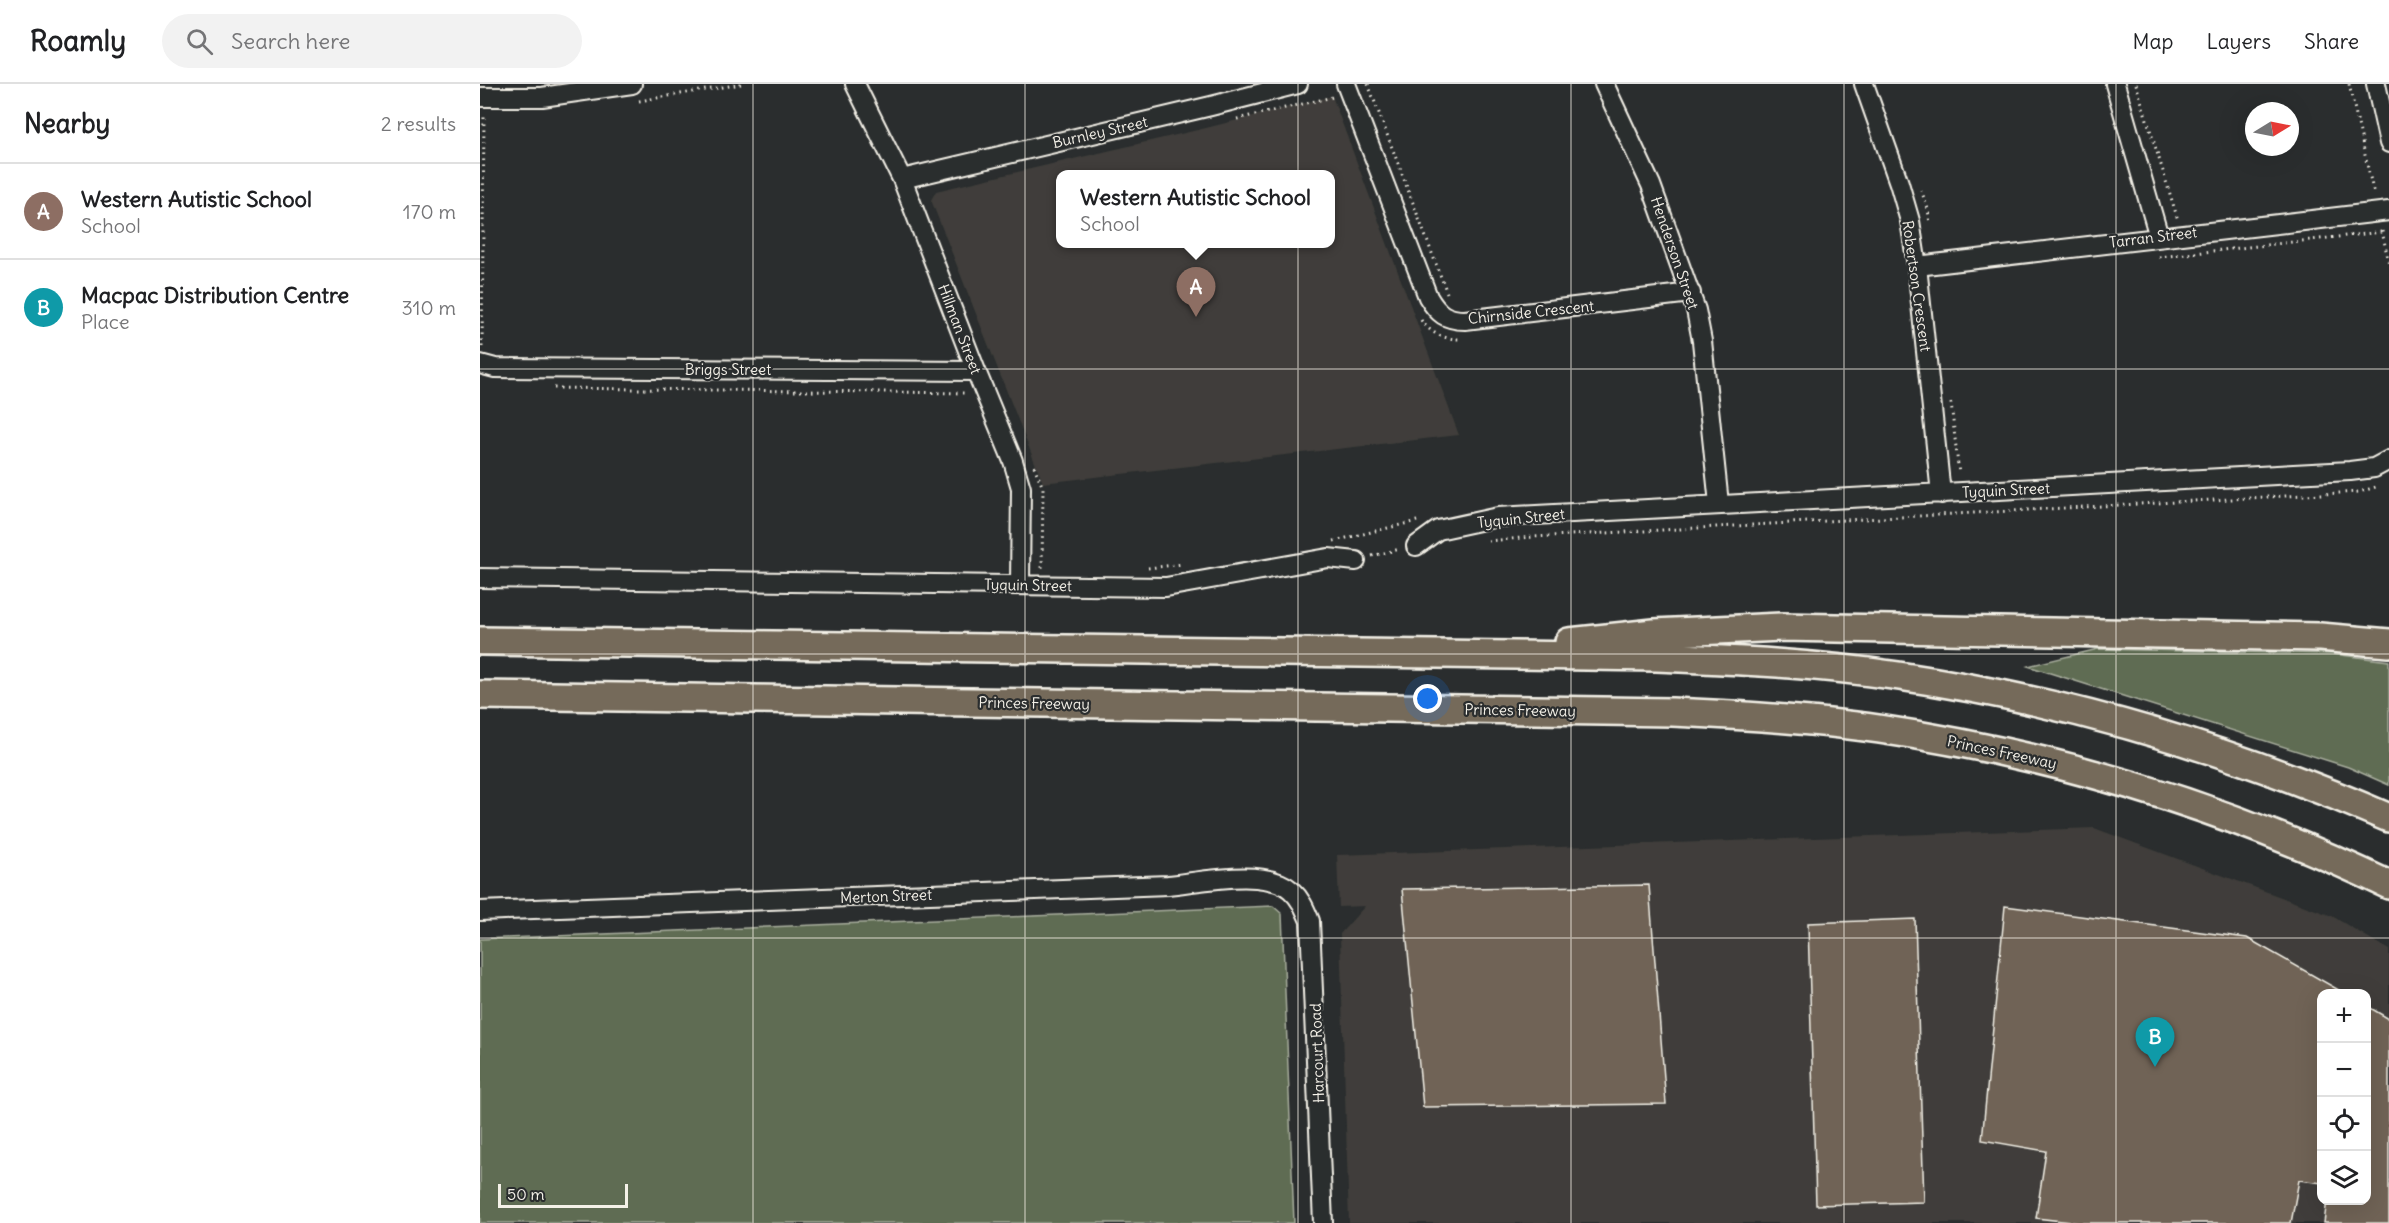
<!DOCTYPE html>
<meta charset="utf-8">
<style>
body{margin:0;font-family:Delius,sans-serif;background:#f2f2f2;color:#202124}
.controls{position:absolute;right:18px;bottom:18px;display:grid;overflow:hidden;border-radius:12px;box-shadow:0 6px 24px #0002}
.controls button{width:54px;height:54px;display:grid;place-items:center;padding:0;border:0;border-bottom:2px solid #e0e0e0;background:#fff;color:#202124;font:30px sans-serif}
.compass{position:absolute;left:1765px;top:18px;width:54px;height:54px;border-radius:50%;background:#fff;box-shadow:0 6px 24px #0002;rotate:80deg}
.scale{position:absolute;left:18px;bottom:15px;width:130px;box-sizing:border-box;padding-left:6px;border:3px solid #f4f1e8;border-top:0;font-size:16px;line-height:21px;white-space:nowrap;color:#f4f1e8;-webkit-text-stroke:4px #2a2d2e;paint-order:stroke}
.you{position:absolute;left:948px;top:615px;width:21px;height:21px;margin:-15px;border:4px solid #fff;border-radius:50%;background:#1a73e8;box-shadow:0 0 0 9px #1a73e833}
.badge{display:grid;place-items:center;width:39px;height:39px;border-radius:50%;background:#ea580c;color:#fff;font-size:20px;font-weight:700}
.pin{position:absolute;translate:-50% -50px;filter:drop-shadow(0 2px 3px #0008)}
.pin::after{content:'';position:absolute;top:32px;width:21px;height:18px;background:inherit;clip-path:polygon(0 0,100% 0,50% 100%)}
.popup{position:absolute;left:576px;top:86px;width:279px;height:78px;box-sizing:border-box;display:grid;place-content:center;border-radius:12px;background:#fff;filter:drop-shadow(0 2px 4px #0005);font-size:20px;white-space:nowrap;color:#757577}
.popup b{font-size:22px;color:#202124}
.popup::after{content:'';position:absolute;left:50%;top:100%;margin-left:-12px;border:12px solid transparent;border-top-color:#fff}
.list{margin:0;padding:0;list-style:none}
h2{display:flex;justify-content:space-between;align-items:center;height:78px;margin:0;padding:0 24px;font-size:26px}
h2 small{font-size:20px;font-weight:400;color:#757577}
.list li{display:grid;grid-template-columns:39px 1fr auto;gap:18px;align-items:center;box-sizing:border-box;height:96px;padding:0 24px;border-top:2px solid #e0e0e0}
.list b{display:block;font-size:22px;white-space:nowrap}
.list p{margin:0;font-size:20px;white-space:nowrap;color:#757577}
.list em{font-size:20px;font-style:normal;color:#757577}
.icon{flex:none;width:33px;height:33px;fill:none;stroke:currentColor;stroke-width:2;stroke-linecap:round;stroke-linejoin:round}
.map{position:relative;flex:none;width:1909px;height:1139px;overflow:hidden}
header{display:flex;align-items:center;gap:36px;box-sizing:border-box;height:84px;padding:0 30px;background:#fff;border-bottom:2px solid #e0e0e0}
header strong{font-size:28px}
nav{display:flex;gap:33px;margin-inline-start:auto;font-size:21px}
.search{width:420px;height:54px;background:#f2f2f2;display:flex;align-items:center;gap:15px;box-sizing:border-box;padding:0 21px;border-radius:33px;color:#757577;font-size:22px}
main{display:flex}
aside{flex:1;background:#fff}
.map>svg:first-child{display:block}
.built{fill:#3f3e3a;fill-rule:evenodd}
.green{fill:#5e6c53;stroke:#a9ae9e;stroke-width:1.5}
.building{fill:#706456;stroke:#f4f1e8;stroke-width:1.5}
.lines{fill:none;stroke-linecap:round;stroke-linejoin:round}
.minor-casing{stroke:#f4f1e8;stroke-width:22}
.highway-casing{stroke:#f4f1e8;stroke-width:32}
.path{stroke:#f4f1e8;stroke-width:3;stroke-dasharray:1.5 4.5;stroke-linecap:butt}
.minor{stroke:#2a2d2e;stroke-width:18}
.highway{stroke:#746a5a;stroke-width:27}
.grid{fill:none;stroke:#f4f1e8;stroke-width:1.5;stroke-opacity:0.55}
.labels{text-anchor:middle;dominant-baseline:central;stroke-width:4.5;stroke-linejoin:round;paint-order:stroke}
.street-label{font-size:15px;fill:#f4f1e8;stroke:#2a2d2e}
</style>
<header>
<strong>Roamly</strong>
<div class="search"><svg class="icon" aria-label="search" viewBox="0 0 24 24"><circle cx="10" cy="10" r="6"/><path d="M15 15l6 6"/></svg>Search here</div>
<nav><a>Map</a><a>Layers</a><a>Share</a></nav>
</header>
<main>
<aside>
<h2>Nearby<small>2 results</small></h2>
<ul class="list">
<li><span class="badge" style="background:#8d6e63">A</span><div><b>Western Autistic School</b><p>School</p></div><em>170 m</em></li>
<li><span class="badge" style="background:#0f9aa8">B</span><div><b>Macpac Distribution Centre</b><p>Place</p></div><em>310 m</em></li>
</ul>
</aside>
<div class="map">
<svg width="1909" height="1139" viewBox="0 0 1909 1139">
<rect width="100%" height="100%" fill="#2a2d2e"/>
<filter id="ink" filterUnits="userSpaceOnUse"><feTurbulence type="fractalNoise" baseFrequency=".0167" numOctaves="2"/><feDisplacementMap in="SourceGraphic" scale="12" xChannelSelector="R" yChannelSelector="G"/><feConvolveMatrix kernelMatrix="1 2 1 2 8 2 1 2 1" color-interpolation-filters="sRGB"/></filter>
<g filter="url(#ink)">
<path class="built" d="M852,12l127,339 -416,48 -112,-283 5,-9 270,-63zM581,91h270v69h-270z
M1614,744l238,88 57,34v273h-1040l-9,-289 25,-28 -26,1 -2,-52zM1842,910h44v206h-44z"/>
<path class="green" d="M1618,565l235,5 56,7v124l-41,-18 -320,-101z
M793,822l9,8 12,309h-814v-284z"/>
<path class="building" d="M1169,801l17,219 -243,3 -21,-218z
M1525,822l242,32 97,55h-22v190l-23,-3 -8,43h-211l-44,-5 10,-67 -64,-11z
M1435,835l9,283 -108,3 -8,-282z
M1887,922l22,13v204h-65l3,-23h40z"/>
<g class="lines">
<defs>
<path id="minor" d="M375,0l47,95 74,192 37,90 8,27 -1,96
M866,0l82,213c10,17 18,23 37,23l226,-27
M1124,0l47,101 45,125 6,31 17,163
M1384,0l35,99 11,38 7,45 24,228
M1635,0l44,153
M1896,0l13,59
M0,13h62l90,-13
M422,95l309,-73 87,-22
M1437,182l472,-55
M0,280l15,4 481,3
M936,462l22,-16 60,-13 852,-46 24,-3 15,-8
M0,494l686,9 162,-29 28,3
M0,827l688,-26c32,-3 97,-18 123,5 10,9 14,19 19,31l13,302"/>
<path id="highway" d="M0,557l1176,16c81,3 162,7 243,19 170,25 333,74 490,142
M1089,558l85,-9 127,-6 539,10 69,6
M0,611l1192,17c69,3 139,7 207,17 177,26 349,79 510,156"/>
</defs>
<use href="#minor" class="minor-casing"/>
<use href="#highway" class="highway-casing"/>
<path class="path" d="M888,0l79,209
M1656,0l42,136
M1869,0l25,111
M159,17l102,-17
M757,35l96,-22
M1441,106l7,19 2,15
M1902,147l7,33
M1679,173l223,-25
M941,236c9,13 22,19 38,19
M2,263l2,-232
M74,304l413,5
M1471,319l8,71
M554,382l9,22 -1,81
M854,457l87,-21
M1008,457l45,-4 826,-45 17,-5
M892,472l28,-7
M668,484l35,-4"/>
<use href="#minor" class="minor"/>
<use href="#highway" class="highway"/>
</g>
</g>
<path class="grid" d="M273,0v1139M545,0v1139M818,0v1139M1091,0v1139M1364,0v1139M1636,0v1139M0,285h1909M0,570h1909M0,854h1909"/>
<g class="labels">
<g class="street-label">
<text transform="translate(620 48) rotate(-13)">Burnley Street</text>
<text transform="translate(1673 153) rotate(-7)">Tarran Street</text>
<text transform="translate(1195 169) rotate(71)">Henderson Street</text>
<text transform="translate(1437 202) rotate(82)">Robertson Crescent</text>
<text transform="translate(1051 228) rotate(-6)">Chirnside Crescent</text>
<text transform="translate(480 245) rotate(69)">Hillman Street</text>
<text x="248" y="285">Briggs Street</text>
<text transform="translate(1526 406) rotate(-3)">Tyquin Street</text>
<text transform="translate(1041 434) rotate(-6)">Tyquin Street</text>
<text transform="translate(548 501) rotate(1)">Tyquin Street</text>
<text transform="translate(554 619) rotate(1)">Princes Freeway</text>
<text transform="translate(1040 626) rotate(1)">Princes Freeway</text>
<text transform="translate(1522 668) rotate(12)">Princes Freeway</text>
<text transform="translate(406 812) rotate(-2)">Merton Street</text>
<text transform="translate(837 969) rotate(-92)">Harcourt Road</text>
</g>
</g>
</svg>
<div class="controls">
<button>+</button>
<button>−</button>
<button><svg class="icon" aria-label="locate" viewBox="0 0 24 24"><circle cx="12" cy="12" r="6"/><path d="M12 2v4M12 18v4M2 12h4M18 12h4"/></svg></button>
<button><svg class="icon" aria-label="layers" viewBox="0 0 24 24"><path d="M12 4l9 5-9 5-9-5zM3 14l9 5 9-5"/></svg></button>
</div>
<svg class="compass" viewBox="-18 -18 36 36"><path d="M0-13l5 13h-10z" fill="#e53935"/><path d="M0 13l5-13h-10z" fill="#757577"/></svg>
<div class="scale">50 m</div>
<div class="you"></div>
<div class="pin badge" style="left:716px;top:233px;background:#8d6e63">A</div>
<div class="popup"><b>Western Autistic School</b>School</div>
<div class="pin badge" style="left:1675px;top:983px;background:#0f9aa8">B</div>
</div>
</main>
